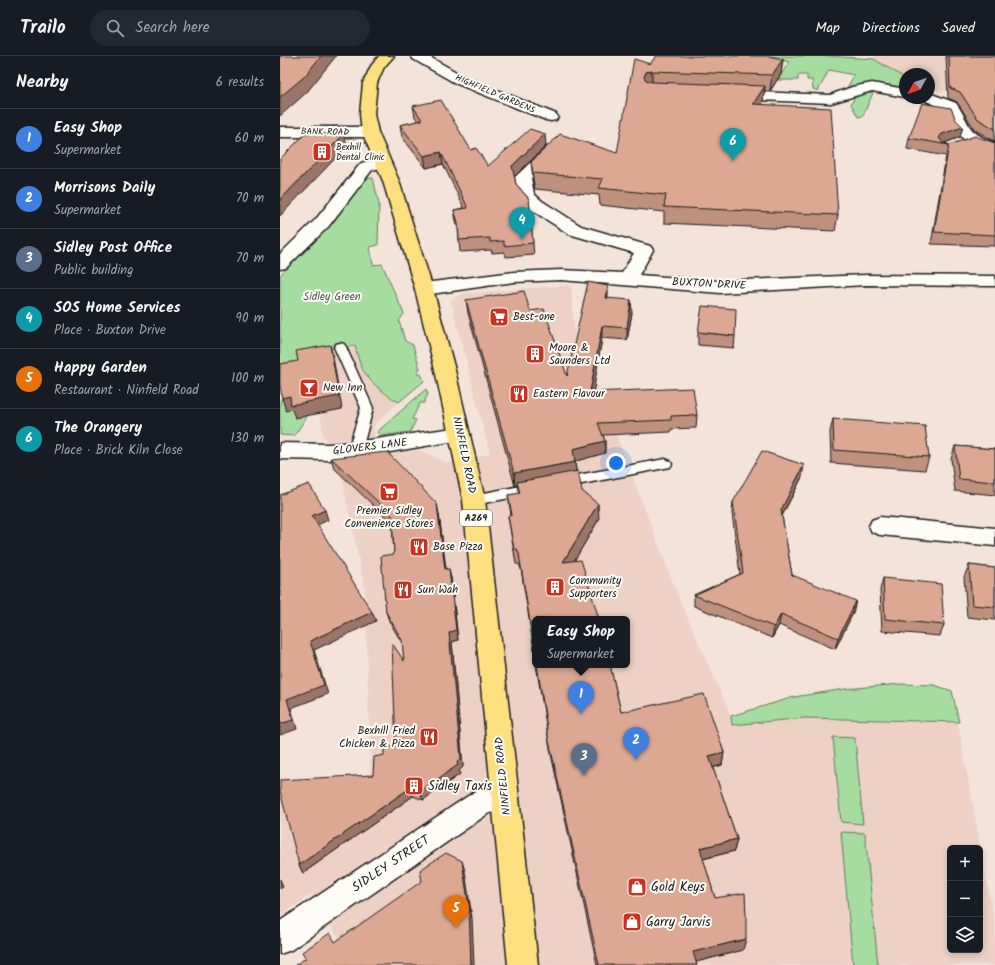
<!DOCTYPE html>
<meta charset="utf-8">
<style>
body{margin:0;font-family:Kalam,sans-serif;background:#242831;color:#f1f3f6}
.controls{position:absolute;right:12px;bottom:12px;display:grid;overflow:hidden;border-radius:6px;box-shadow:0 2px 6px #0003}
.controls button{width:36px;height:36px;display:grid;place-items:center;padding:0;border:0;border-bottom:1px solid #363941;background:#171b24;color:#f1f3f6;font:20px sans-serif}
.compass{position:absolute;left:619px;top:12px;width:36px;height:36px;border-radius:50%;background:#171b24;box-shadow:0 2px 6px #0003;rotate:230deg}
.you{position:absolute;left:336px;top:407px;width:14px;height:14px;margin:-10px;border:3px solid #fff;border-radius:50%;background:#1a73e8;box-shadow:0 0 0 6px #1a73e833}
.badge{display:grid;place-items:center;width:26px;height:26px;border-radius:50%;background:#0f766e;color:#fff;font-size:13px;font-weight:700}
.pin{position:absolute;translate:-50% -33px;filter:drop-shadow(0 1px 2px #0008)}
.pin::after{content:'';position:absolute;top:21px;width:14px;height:12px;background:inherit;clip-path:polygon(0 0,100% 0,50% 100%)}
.popup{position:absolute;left:252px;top:560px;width:98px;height:52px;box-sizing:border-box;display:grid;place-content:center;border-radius:6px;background:#171b24;filter:drop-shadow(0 1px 3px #0005);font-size:13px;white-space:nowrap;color:#9ea1a6}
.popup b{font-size:15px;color:#f1f3f6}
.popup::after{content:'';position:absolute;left:50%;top:100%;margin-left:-8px;border:8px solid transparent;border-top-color:#171b24}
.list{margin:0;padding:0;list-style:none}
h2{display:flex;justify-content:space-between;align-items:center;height:52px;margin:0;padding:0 16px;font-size:17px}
h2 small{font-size:13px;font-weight:400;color:#9ea1a6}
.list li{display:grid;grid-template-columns:26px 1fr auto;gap:12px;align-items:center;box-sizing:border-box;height:60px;padding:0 16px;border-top:1px solid #363941}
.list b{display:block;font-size:15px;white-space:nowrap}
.list p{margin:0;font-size:13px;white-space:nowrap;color:#9ea1a6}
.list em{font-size:13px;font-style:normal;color:#9ea1a6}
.icon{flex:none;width:22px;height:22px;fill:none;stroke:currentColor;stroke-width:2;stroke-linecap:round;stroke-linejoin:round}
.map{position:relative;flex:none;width:715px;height:909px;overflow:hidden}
header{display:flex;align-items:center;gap:24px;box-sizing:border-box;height:56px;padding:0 20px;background:#171b24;border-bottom:1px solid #363941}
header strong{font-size:19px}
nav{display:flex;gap:22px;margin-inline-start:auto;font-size:14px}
.search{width:280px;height:36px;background:#242831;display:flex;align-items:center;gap:10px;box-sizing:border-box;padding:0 14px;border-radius:22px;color:#9ea1a6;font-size:15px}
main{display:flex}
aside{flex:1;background:#171b24}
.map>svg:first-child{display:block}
.built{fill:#ecd1c4;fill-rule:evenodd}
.green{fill:#a6dc9f;stroke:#617c5e}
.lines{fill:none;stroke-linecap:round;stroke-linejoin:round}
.service-casing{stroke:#1c1c1c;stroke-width:3}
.minor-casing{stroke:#1c1c1c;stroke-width:3}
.primary-casing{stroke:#1c1c1c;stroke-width:3}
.service{fill:#fdfcf7;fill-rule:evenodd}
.minor{fill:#fdfcf7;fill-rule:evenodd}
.primary{fill:#fce080;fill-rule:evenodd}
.wall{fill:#be907e;stroke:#1c1c1c}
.shaded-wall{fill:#9b7667;stroke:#1c1c1c}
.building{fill:#dda893;stroke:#1c1c1c}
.labels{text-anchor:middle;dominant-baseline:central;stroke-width:4;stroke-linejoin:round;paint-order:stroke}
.far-street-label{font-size:9px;fill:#1c1c1c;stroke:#fdfcf7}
.far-poi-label{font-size:9px;fill:#1c1c1c;stroke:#fdfcf7;text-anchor:start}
.shield{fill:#fdfcf7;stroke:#605f5e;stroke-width:1}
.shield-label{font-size:10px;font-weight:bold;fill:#1c1c1c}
.street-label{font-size:11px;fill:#1c1c1c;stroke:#fdfcf7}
.park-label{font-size:11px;fill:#4c5f4a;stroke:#fdfcf7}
.poi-label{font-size:11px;fill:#1c1c1c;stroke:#fdfcf7;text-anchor:start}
.near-poi-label{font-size:13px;fill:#1c1c1c;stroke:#fdfcf7;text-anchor:start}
.near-street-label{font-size:13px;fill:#1c1c1c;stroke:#fdfcf7}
</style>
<header>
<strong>Trailo</strong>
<div class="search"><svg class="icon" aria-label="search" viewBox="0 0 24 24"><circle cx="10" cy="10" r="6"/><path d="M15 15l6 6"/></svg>Search here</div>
<nav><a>Map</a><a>Directions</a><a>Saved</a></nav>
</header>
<main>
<aside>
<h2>Nearby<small>6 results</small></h2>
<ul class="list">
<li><span class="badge" style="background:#3f7fe0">1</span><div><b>Easy Shop</b><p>Supermarket</p></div><em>60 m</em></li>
<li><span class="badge" style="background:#3f7fe0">2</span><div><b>Morrisons Daily</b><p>Supermarket</p></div><em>70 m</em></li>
<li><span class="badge" style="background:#5c6f8a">3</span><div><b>Sidley Post Office</b><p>Public building</p></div><em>70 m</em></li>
<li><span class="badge" style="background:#0f9aa8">4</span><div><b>SOS Home Services</b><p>Place · Buxton Drive</p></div><em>90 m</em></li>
<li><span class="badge" style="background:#e8710a">5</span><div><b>Happy Garden</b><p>Restaurant · Ninfield Road</p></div><em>100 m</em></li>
<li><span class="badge" style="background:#0f9aa8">6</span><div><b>The Orangery</b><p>Place · Brick Kiln Close</p></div><em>130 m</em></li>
</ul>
</aside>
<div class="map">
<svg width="715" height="909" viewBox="0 0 715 909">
<rect width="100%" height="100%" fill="#f3e3d9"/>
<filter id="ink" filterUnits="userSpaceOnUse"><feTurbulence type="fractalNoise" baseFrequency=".025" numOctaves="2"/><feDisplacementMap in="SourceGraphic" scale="8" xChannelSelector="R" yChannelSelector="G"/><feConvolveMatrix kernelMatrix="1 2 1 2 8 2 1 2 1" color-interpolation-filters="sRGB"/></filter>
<g filter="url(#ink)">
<path class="built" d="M594,0h121v44l-66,-11v-15h-24v4l-31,-19z
M291,229l3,45 15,34 91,237 51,115 63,-19 51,-8 55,-5 34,1 18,6 43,235v39h-640l-43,-71 -32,22v-126l91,-8 -6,-193 -27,-131 -15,-23 -3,-22 -40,-2v-60l76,-5 4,19 24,29 15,8 -26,24 3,29 44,-5 27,13 43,-9 -39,-153 10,-7zM255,563h92v46h-92zM670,792h30v102h-30z"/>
<path class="green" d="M489,0h59l46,3 31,19v10l-31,-5 -28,7 8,-15 -25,-5 -11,21 -5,-2 -1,-9h-5v-5h-9v5h-20l11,-18z
M584,37h9l-10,23 -5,1 -7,-13 4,-7z
M84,122h9l6,26 -1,41 -8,2 3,18 9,-1 22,50 -5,7 6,20 8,4 7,24 -3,1 1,5 3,-1 3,7 -25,21c-15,-8 -32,-21 -39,-38 -2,-5 -3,-12 -5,-18l-24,2 2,9 -53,21v-103l47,-48z
M146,333l2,5 -4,9h-4l-8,16 4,1 -6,12 -30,4 -3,-4z
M5,343l9,10 14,6 -14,21 -14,-1v-35z
M620,628l34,1 18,6 7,31 -154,-4 -73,7 -1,-9 63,-19 51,-8z
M553,681l22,1 8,86 -22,-2z
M561,776l24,1 13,132h-25z"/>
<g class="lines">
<defs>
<path id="service" d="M60,287l4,1 2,3 27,61 -11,42 -2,3 -5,2 -5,-2 -2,-3 13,-42 -27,-61 2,-3z
M385,403l5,2 2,3 -2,3 -109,21 -5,-1 -2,-4 2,-4 5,-1z
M256,427l5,1 2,4 -2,4 -67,13 -5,-1 -2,-4 2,-4 5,-1z"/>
<path id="minor" d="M131,0h17l37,21 91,37 2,3 -2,3 -5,1 -5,-1 -91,-37 -42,-24z
M592,27l33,6v8l-33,-6 -41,12 -98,-4 -5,-1 -2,-3 2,-3 5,-1 97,4 22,-8z
M649,37l27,10c16,23 9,28 39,40v11c-31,-8 -37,-18 -50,-45l-21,-9 -2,-2h7z
M0,71h90l5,2 3,3 -3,3 -5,2h-90z
M272,89l5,2 3,3 -29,28 3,16 8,7 39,25 69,20 3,4 -14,25 81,6 146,-6 129,1v10l-129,-1 -146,8 -159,-13 -47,2 -90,13 -6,-2 -3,-4 3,-4 6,-2 90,-11 47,-2 61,3 12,-20 -65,-19 -39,-25 -10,-11 -2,-3 -3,-18 32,-30z
M103,102l6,2 2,3 -2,3 -17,4 -44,57 -42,41 -6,1v-15l36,-35 45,-56z
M180,371l7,2 3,5 -3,5 -112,19 -26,2 -49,-1v-16l49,1 26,-2z
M600,461l115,11v18l-115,-11 -8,-3 -3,-6 3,-6z
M225,729l10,4 4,9 -4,9 -10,4 -16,2 -198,137 -11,4v-33l194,-129 10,-4z"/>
<path id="primary" d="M99,0h15l-10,11 -7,16 -3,31 4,18 21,49 34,108 22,81 30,130 53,465h-30l-45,-465 -28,-130 -20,-81 -32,-108 -21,-49 -2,-18 3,-31 8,-17z"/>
</defs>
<use href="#service" class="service-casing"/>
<use href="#minor" class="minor-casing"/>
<use href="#primary" class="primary-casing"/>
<use href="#service" class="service"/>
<use href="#minor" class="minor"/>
<use href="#primary" class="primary"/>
</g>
<path class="wall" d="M666,0h49v85l-20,-11 -18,-28 -9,-4z
M503,3l-2,15 -11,17h-6l-1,11 -2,3 77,110 -3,16 -171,-8v-11l-64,-7 -1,-10 -64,-6 -2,-10 -2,-17 86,-9 33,-89z
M133,50l58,44 17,16 58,-20 -32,31 2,7 13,15 5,56 -28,2 -1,-5 -13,1 -1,-3 -31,2 -1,-12 -1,-11 -2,-8 -2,-11 10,-2 -21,-44 -17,4 -24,-31 -2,-12 18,-4 -3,-4z
M680,81l-15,6 4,2 46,-2v103l-64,-2 15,-88 -39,-7 2,-11z
M328,243l24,14 -5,27 -25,-2 -9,54 104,23 -1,13 -25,1v3l-68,3 2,6v12l-30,8 1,10 6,20 17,28 -25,42 -39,58v37l-14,-87 -2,-5h-3l-8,-48 3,-1 -3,-20 11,-1 -2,-9 -2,1 -47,-173 -2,-13 64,11 37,65z
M418,276l37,4 -1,12 -36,-3z
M553,363l96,38 -4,13 -94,-7 -1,-31z
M675,390l40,3v46l-40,-4 -4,-32z
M51,402l108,56 7,55 5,9 7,62 -6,2 11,125 -4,4 1,3 -37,26 -10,-4 -110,77 -4,-8 74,-90 11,-20 12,-9 8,-85 -1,-16 -14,-24 -3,-9 8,-58 -2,-31 -58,-55z
M522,421l-20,39 10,59 61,38 -18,36 -56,-24 -7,13 -78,-32v-11l46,-21 -8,-61 1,-11z
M689,509l26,3v52l-28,-3 -3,-40z
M603,522l61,47 -4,11 -58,-5 -2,-41z
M256,609h74l11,47 103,40 -2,13 -9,3 24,71 -3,12 -31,8 12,39 28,52 -47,12 1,3h-100l-46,-211z"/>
<path class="shaded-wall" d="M41,0h15l-29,36 -27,24v-19z
M503,3l-2,15 -11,17 2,-16z
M372,15v15l-6,2 -2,-11 2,-5z
M485,30l-2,16 -12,18 2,-16z
M683,71l-3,10 -18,7 -3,-6 3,-4z
M64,78l3,12 -67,70v-16z
M265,78l1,12 -32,31 -2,-11z
M161,96l2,12 -17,4 -2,-12z
M328,230v13l-2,-1z
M351,244l1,13 -5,27v-12z
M322,270v12l-11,67 -1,-13z
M50,289l3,12 9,52 -47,9 -3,-9 -6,2 -4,-13z
M325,385v12l-32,9v-13z
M295,406l1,12 -59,8v3l-2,1 -1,-13z
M524,409l-2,12 -23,44 2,-11z
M157,448l2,10 8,65 -2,-10z
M318,448l1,15 -35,59 -1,-16z
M45,454l3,10 -13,6 -3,-10z
M169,513l2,9 7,62 -6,2 11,125 -4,4 1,3 -37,26 -3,-9 37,-29 -8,-129z
M576,545l-3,12 -18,36 3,-11z
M92,556l4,9 -62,29 14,44 -37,14 6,21 -17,6v-11l7,-25 23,-58z
M501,558l-2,11 -7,13 2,-11z
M444,696l-2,13 -14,4 1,-13z
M130,732l3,8 -110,77 -4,-8z
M457,783l-3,12 -36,9 2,-12z
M182,805l3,10 7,47 2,47h-3z
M0,823l3,8 -3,2z
M466,883l-3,11 -51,13 1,-11z"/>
<path class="building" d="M0,0h41l-17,21 -24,20z
M376,0h112l15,3 -11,16 -120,-4 -6,1 -2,5 2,3 6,2 113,4 -12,18 78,4 7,107 -174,-8 2,-12 -67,-7 4,-9 -70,-6 -2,-11 29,-28 57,19 17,-94 16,5z
M669,0h46v73l-17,-10 -18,-27 -10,-4z
M161,44l30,50 5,-2 12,18 42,-37 15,5 -33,32 4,18 13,15 4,44 -29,3v-5l-14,1v-4l-31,2 -1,-18 -4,-12 14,-2 -27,-56 -17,4 -24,-31 22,-5 -9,-14z
M642,47l29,5 5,12 7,7 -21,7 -3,4 4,5 6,2 26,-9 20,7v92l-61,-3 15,-87 -40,-7z
M26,77l38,1 -64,66v-41z
M308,226l20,4 -2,12 25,2 -4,28 -25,-2 -12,66 103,-4 4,27 -26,1v4l-73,3 7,18 -32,8 2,13 -61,11 -48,-173 58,-9 6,20 14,-2 23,67z
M422,250l34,3 -1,27 -37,-4z
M50,289l9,51 -48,9 -1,-9 -8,2 -2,-14v-20l18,-3 -2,-10z
M553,363l92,7 4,31 -95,-7z
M675,390l40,3v33l-36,-3z
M482,395l42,14 -23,45 11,65 64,26 -18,37 -57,-24 -7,13 -80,-32 49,-22 -10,-71z
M107,396l50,52 8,65h4l7,61 -7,3 12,125 -4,4 1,3 -38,26 -10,-3 -111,77 -19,-74v-11l93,-5 1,-18 10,-2v-7l12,-2 -4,-103 12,18 -2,-21 -16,-28 -5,-56 13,-2 -2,-39 -61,-57z
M298,415l4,20 16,13 -35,58 18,-2 18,59h-64v34l-16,-99 -2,-5h-3l-6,-33 4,-1 -4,-20 12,-2 -3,-11z
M29,428l16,26 -13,6 60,96 -62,29 14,44 -37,14 6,21 -13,4v-229z
M689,509l26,3v39l-23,-2z
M603,522l58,6 3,41 -59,-6z
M257,609h73l11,47 83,-18 20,58 -15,4 28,83 -37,9 15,50 30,-5 1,23v23l-53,13 4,13h-98l-50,-224z
M166,797l16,8 7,47 2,57h-176l11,-7 -4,-6 28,-19 5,9 87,-61 -2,-11z"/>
</g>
<defs>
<symbol id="building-square" viewBox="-11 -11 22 22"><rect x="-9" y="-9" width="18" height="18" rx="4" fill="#c8321e" stroke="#fdfcf7"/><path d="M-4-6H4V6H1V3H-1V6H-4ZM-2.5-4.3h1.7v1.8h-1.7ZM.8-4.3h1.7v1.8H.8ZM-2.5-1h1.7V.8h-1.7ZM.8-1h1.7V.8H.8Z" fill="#fff"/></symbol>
<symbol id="supermarket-square" viewBox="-11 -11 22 22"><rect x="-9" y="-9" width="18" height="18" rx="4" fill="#c8321e" stroke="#fdfcf7"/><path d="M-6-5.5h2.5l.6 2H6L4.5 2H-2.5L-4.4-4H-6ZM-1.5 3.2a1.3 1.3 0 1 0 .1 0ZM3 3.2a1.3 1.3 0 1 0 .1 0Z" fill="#fff"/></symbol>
<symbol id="bar-square" viewBox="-11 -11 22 22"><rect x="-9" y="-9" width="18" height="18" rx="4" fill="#c8321e" stroke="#fdfcf7"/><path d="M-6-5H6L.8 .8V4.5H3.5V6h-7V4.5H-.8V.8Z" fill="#fff"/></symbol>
<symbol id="restaurant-square" viewBox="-11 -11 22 22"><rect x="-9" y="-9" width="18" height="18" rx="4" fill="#c8321e" stroke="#fdfcf7"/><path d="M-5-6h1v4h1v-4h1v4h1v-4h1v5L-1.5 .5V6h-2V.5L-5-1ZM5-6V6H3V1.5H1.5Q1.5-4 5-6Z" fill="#fff"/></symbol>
<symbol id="shop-square" viewBox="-11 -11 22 22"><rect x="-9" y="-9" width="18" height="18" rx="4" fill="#c8321e" stroke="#fdfcf7"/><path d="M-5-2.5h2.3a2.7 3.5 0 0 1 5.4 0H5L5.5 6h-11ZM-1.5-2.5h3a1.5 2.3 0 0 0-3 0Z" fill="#fff"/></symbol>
</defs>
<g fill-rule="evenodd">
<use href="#building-square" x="31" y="85" width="22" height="22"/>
<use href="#supermarket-square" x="208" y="250" width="22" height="22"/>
<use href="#building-square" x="244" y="287" width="22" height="22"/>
<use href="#bar-square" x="18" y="321" width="22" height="22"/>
<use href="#restaurant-square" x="228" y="327" width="22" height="22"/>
<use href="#supermarket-square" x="98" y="425" width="22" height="22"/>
<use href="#restaurant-square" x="128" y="480" width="22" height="22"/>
<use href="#building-square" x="264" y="520" width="22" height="22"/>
<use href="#restaurant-square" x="112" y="523" width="22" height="22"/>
<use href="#restaurant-square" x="138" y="670" width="22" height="22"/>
<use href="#building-square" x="123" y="719" width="22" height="22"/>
<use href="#shop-square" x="346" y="820" width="22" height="22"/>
<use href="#shop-square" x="341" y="855" width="22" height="22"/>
</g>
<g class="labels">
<g class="far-street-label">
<text transform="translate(215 38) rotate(23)">HIGHFIELD GARDENS</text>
<text transform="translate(45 76) rotate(1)">BANK ROAD</text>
</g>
<g class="far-poi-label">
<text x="56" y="91">Bexhill<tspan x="56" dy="10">Dental Clinic</tspan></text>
</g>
<rect class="shield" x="180" y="454" width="32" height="16" rx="3"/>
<g class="shield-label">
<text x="196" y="462">A269</text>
</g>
<g class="street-label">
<text transform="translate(429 228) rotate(3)">BUXTON DRIVE</text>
<text transform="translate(90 391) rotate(-7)">GLOVERS LANE</text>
<text transform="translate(184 399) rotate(78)">NINFIELD ROAD</text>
<text transform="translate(223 720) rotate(-96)">NINFIELD ROAD</text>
</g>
<g class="park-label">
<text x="52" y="241">Sidley Green</text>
</g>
<g class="poi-label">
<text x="233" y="261">Best-one</text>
<text x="269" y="292">Moore &amp;<tspan x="269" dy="13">Saunders Ltd</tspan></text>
<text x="43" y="332">New Inn</text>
<text x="253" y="338">Eastern Flavour</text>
<text x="109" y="455" text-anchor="middle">Premier Sidley<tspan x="109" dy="13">Convenience Stores</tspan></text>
<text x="153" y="491">Base Pizza</text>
<text x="289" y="525">Community<tspan x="289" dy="13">Supporters</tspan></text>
<text x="137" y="534">Sun Wah</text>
<text x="135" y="675" text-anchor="end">Bexhill Fried<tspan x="135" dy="13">Chicken &amp; Pizza</tspan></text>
</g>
<g class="near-poi-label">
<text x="148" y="730">Sidley Taxis</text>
<text x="371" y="831">Gold Keys</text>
<text x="366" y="866">Garry Jarvis</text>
</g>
<g class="near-street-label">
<text transform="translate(111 808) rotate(-34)">SIDLEY STREET</text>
</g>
</g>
</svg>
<div class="controls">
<button>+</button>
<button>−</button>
<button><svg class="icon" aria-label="layers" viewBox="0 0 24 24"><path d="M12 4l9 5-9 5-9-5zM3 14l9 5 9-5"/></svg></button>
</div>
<svg class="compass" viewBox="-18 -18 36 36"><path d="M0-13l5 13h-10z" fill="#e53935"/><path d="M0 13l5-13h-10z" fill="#9ea1a6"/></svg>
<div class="you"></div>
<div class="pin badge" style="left:301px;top:658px;background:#3f7fe0">1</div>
<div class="popup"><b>Easy Shop</b>Supermarket</div>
<div class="pin badge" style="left:356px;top:704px;background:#3f7fe0">2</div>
<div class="pin badge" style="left:304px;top:720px;background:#5c6f8a">3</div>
<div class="pin badge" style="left:242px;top:184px;background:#0f9aa8">4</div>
<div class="pin badge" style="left:176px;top:872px;background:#e8710a">5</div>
<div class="pin badge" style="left:453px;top:105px;background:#0f9aa8">6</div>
</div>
</main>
